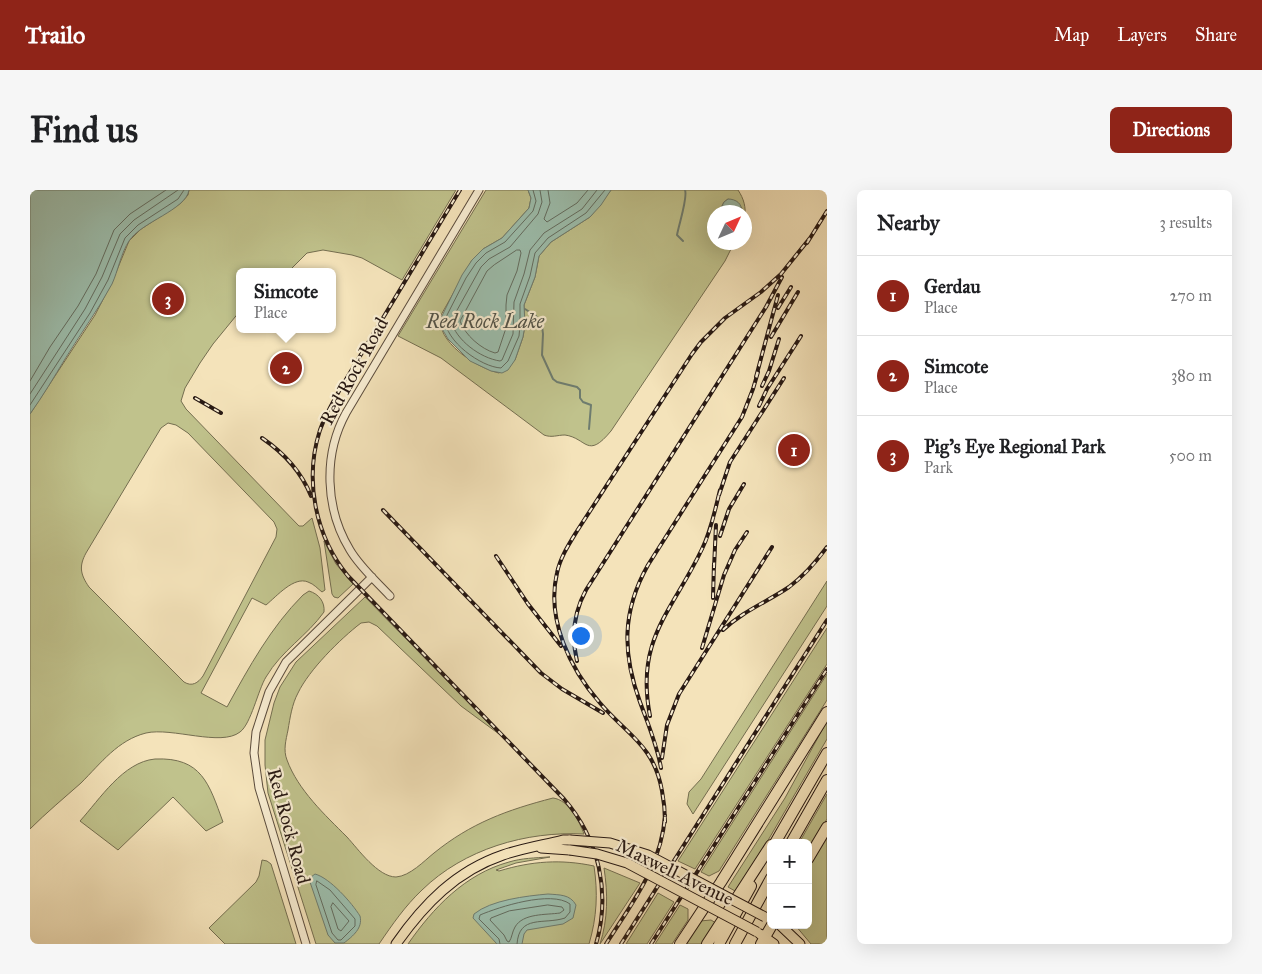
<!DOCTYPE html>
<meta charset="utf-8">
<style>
body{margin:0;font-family:"IM FELL Great Primer",serif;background:#f6f6f6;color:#202124}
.controls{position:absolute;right:15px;bottom:15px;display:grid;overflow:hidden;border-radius:8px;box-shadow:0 5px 20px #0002}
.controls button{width:45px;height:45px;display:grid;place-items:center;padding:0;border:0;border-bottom:1px solid #e0e0e0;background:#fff;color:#202124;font:25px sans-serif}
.compass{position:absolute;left:677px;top:15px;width:45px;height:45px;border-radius:50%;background:#fff;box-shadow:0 5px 20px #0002;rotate:46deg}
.you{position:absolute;left:550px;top:445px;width:18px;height:18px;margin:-12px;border:4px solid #fff;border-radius:50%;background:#1a73e8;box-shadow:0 0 0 8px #1a73e833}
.badge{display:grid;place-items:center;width:32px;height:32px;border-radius:50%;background:#8f2418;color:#fff;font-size:16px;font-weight:700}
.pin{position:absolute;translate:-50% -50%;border:2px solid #fff;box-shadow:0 1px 5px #0006}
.popup{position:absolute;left:206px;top:78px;width:100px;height:65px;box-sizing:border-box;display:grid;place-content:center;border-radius:8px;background:#fff;filter:drop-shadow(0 1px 4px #0005);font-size:16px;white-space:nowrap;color:#757577}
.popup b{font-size:19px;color:#202124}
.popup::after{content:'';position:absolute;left:50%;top:100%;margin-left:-10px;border:10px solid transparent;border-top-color:#fff}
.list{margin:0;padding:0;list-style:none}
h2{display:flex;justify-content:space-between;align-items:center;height:65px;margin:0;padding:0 20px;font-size:21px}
h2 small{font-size:16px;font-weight:400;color:#757577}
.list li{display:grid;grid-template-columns:32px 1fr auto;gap:15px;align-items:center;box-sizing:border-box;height:80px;padding:0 20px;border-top:1px solid #e0e0e0}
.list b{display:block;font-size:19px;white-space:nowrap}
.list p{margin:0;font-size:16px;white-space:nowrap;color:#757577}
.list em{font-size:16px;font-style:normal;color:#757577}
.map{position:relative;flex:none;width:797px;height:754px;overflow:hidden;border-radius:8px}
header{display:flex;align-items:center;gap:30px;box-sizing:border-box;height:70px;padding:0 25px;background:#8f2418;color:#fff}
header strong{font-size:24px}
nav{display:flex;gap:28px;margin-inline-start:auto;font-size:18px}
.intro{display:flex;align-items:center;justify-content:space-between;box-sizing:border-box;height:120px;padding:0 30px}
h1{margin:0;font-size:35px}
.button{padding:12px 22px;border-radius:8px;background:#8f2418;color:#fff;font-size:18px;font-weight:700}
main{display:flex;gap:30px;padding:0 30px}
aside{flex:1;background:#fff;border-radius:8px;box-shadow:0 5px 20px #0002}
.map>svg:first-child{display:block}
.green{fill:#c0c28c;stroke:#746e50;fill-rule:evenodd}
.water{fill:#9cbead;stroke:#6e7c6f}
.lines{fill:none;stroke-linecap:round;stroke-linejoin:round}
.shore{stroke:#626c60;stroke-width:1}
.stream{stroke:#6e7c6f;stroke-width:2}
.minor-casing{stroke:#5b4c3d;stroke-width:9}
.major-casing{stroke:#281913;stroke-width:11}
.highway-casing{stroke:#281913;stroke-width:12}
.minor{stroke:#f8edd2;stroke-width:7}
.major{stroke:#f4e3ba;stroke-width:9}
.highway{stroke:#f4e3ba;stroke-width:10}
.rail-casing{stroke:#281913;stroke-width:4}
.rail{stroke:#f8edd2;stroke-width:2;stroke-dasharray:5.5;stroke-linecap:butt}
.major-bridge-casing{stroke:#281913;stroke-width:11;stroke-linecap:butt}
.major-bridge{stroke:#f4e3ba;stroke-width:9}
.labels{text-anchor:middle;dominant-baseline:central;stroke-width:4.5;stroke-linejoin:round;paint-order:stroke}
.street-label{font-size:19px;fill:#281913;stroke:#f8edd2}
.water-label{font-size:20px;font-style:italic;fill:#515349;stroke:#f8edd2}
</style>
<header>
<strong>Trailo</strong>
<nav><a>Map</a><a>Layers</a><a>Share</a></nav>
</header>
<div class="intro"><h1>Find us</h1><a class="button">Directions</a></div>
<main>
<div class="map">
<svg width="797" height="754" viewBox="0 0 797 754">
<rect width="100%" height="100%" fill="#f4e3ba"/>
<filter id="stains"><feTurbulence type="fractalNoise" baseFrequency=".004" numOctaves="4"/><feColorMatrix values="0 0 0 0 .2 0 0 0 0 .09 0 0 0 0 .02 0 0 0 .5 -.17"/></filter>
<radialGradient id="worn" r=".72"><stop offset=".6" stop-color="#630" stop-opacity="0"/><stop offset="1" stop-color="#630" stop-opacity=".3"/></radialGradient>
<path class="green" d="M159,0h267l-54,90 -40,-22 -10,-3 -29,-5 -16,3 -19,19h-48v39l-27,33 -13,19 -15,25 -4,13 5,8 113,117h4l9,-8 8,30 5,42 -3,2c-4,-3 -8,-8 -14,-10 -14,-6 -31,14 -42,23l-14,-7 -51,95 26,14c22,-40 44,-80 76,-112l6,-4c10,3 16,11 15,21 -17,24 -42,38 -58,65 -8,13 -15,47 -26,55 -19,15 -68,-5 -94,1 -28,7 -45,30 -65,50 -17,15 -35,30 -51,46v-415l65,-99 17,-33 17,-41 12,-12 40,-26 7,-8zM138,233l8,2 12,8 86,89 3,7 -1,8 -73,139c-5,7 -11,11 -19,6l-95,-95c-9,-13 -10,-21 -3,-34l75,-125z
M456,0h42l3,8 -2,10 -27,30 -19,11 -11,11 -31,55c-7,26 36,53 58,58l16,-13 8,-23 2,-12 -1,-20 11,-28 4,-21 12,-14 39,-25 21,-27h127c6,9 8,17 7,28l-1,-6h-3l1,-4 -14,-9 -4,3 -5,10h-5v30l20,1 -9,18 -114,170c-24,29 -24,7 -46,4 -8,0 -13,3 -21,0l-103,-77 -43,-22z
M294,351l12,23 17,20 -15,14 -4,-1 -2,-3z
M797,391v25l-134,208 -6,-10 2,-12 12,-13z
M335,407l134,137 -38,-28 -84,-80 -8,-4 -8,1c-21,16 -52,47 -63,70 -6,11 -8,25 -10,37 -2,10 -5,20 -1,30 11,30 38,55 60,77 11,12 31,40 49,40 14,-1 28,-16 38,-24 37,-30 73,-43 119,-55 16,2 26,23 31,36 -58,-3 -120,15 -162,56 -17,16 -30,35 -43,54h-63l-48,-151 -3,-28v-25l9,-37 6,-16 16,-25z
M797,438v36l-11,17 -121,188 -17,-8z
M797,484v26l-108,171 -10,5 -8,-4z
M797,531v18l-64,110 -28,42 -7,-4 57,-89z
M125,569c47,-2 54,25 68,63l-17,9 -33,-34 -55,53 -38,-29c20,-22 43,-59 75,-62z
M797,604v25l-19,32v-8h-9z
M797,644v110h-16l-16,-19h13v-59z
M518,667h2l-34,6 -20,7 3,1c33,-10 62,-12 95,-5 4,27 3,51 -5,78h-181c25,-36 57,-70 101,-82 13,-4 26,-4 39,-5z
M232,670l5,1 4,3 25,80h-71l-16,-16 47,-46 3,-6z
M574,678l36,15 -40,61c8,-25 8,-50 4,-76z
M628,703l16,9 -27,42h-21z
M650,715l8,4v11l-16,24h-17z
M681,730l5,3 -13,21h-18l15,-23z"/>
<path class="water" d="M0,0h159c-3,20 -48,32 -60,51 -8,12 -11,30 -17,43 -14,26 -31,49 -47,75 -11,18 -22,37 -35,55z
M498,0h83l-10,15 -11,12 -39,25 -12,14 -4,21 -11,28 1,20 -2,12 -8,23 -7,10 -6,3 -11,-2 -21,-10 -22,-22 -7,-12 -1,-7 22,-45 10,-15 11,-11 19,-11 27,-30 2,-10z
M698,9c8,0 15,5 13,13h-22l5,-10z
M285,684c15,4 37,29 45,42 3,12 -7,20 -16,27h-9l-7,-8 -18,-53 1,-5z
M518,704c11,1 22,0 28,11l-3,13 -10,6 -36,6 -3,4 -2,10h-25l-24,-26 1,-4c17,-14 52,-18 74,-20z"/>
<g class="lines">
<path class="shore" d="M503,0l3,11 -3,10 -28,31 -19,11 -10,10 -10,15 -21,41c0,22 36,48 56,49l7,-7 11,-25 1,-11v-21l10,-28 5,-23 13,-15 38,-25 19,-23
M510,0l2,12 -4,12 -28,33 -21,12 -8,8 -30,54c5,19 29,37 49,40l2,-1 11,-26 1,-32 10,-28 6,-24 14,-17 38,-24 15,-19
M518,0l2,13 -6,16 3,3 30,-19 11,-13
M487,60h3l1,3 -4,18 -10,24 -1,10v23l-8,24 -3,1c-14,-4 -30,-18 -35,-32l27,-50 7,-6z
M0,191l20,-34 28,-41 18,-32 18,-44 16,-16 36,-24
M0,204l55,-85 17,-32 18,-43 14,-14 44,-30
M0,215l60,-92 18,-33 17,-42 13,-13 40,-26 6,-9
M287,691l13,9 25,29v7l-14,14h-3l-6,-7 -16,-48z
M303,713l16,18 -8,10 -3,-2 -7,-22z
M518,715l14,2 2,3 -4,3c-14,2 -37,0 -45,14 -3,5 -3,11 -6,15l-2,-1 -3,-6 -14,-15 1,-2 18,-7z
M470,754l-1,-5 -20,-20 1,-4c19,-8 71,-25 90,-11v8l-5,6c-21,7 -46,-4 -48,26"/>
<path class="stream" d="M653,51l-6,-6c2,-11 11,-38 8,-45
M495,119l11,7 6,10 1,8 -1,21 11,24 4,3 20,5 3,3v8l3,4 8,3 -2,24"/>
<defs>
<path id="minor" d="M360,406c-14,-15 -30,-29 -40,-46 -25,-41 -27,-95 -4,-137l133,-223
M276,754l-47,-156 -5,-35 2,-21 13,-40 17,-30 86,-85"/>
<path id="major" d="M511,658l29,2
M750,735l20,19
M730,744l14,10
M366,754c28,-40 60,-73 107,-89 20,-7 40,-10 60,-15h7"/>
<path id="highway" d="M745,653l52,-90
M761,653l36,-63
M778,669l19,-32
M650,754l41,-62 106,-170
M677,754l64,-99
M689,754l32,-58
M705,754l36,-66
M731,754l11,-19"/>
</defs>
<use href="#minor" class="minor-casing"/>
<use href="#major" class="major-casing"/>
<use href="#highway" class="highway-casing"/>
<use href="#minor" class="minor"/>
<use href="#major" class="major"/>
<use href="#highway" class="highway"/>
<defs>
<path id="rail" d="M430,0l-121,201c-7,13 -14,25 -19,39 -16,49 -5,106 28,146l216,223c35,40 47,94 32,145
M777,53l20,-32
M748,118l13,-21
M741,147l27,-45
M726,187l22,-82
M732,196l7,-15 10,-32
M165,208l26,15
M729,216l8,-17 34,-53
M232,248c22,15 39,33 49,58
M689,305l11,-33 54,-84
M353,320l158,163 21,16 41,24
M690,346l9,-27 15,-25
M466,366l32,48 33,42
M684,378l2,-43
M683,408l1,-35
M693,440c20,-19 44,-28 66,-43 15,-11 27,-25 38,-40
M672,458l22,-73 11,-25 12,-18
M547,471c-6,-25 -3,-49 9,-71l180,-283 16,-30
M620,526c-15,-77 22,-104 52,-167 9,-18 13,-39 18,-59
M632,568l5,-33 12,-31 93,-147
M631,578c-4,-23 -13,-44 -21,-66 -18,-49 -18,-91 8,-137l94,-148 11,-28 5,-17
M635,632c0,-10 -1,-21 -3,-31 -8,-46 -35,-56 -62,-88 -30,-34 -54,-84 -43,-130 3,-15 12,-29 20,-42l115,-177 9,-12 24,-24 36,-26 20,-18 29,-36
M576,754c26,-41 56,-79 59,-129
M591,754l206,-324
M621,754l176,-275"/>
</defs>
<use href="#rail" class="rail-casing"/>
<use href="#rail" class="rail"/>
<defs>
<path id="major-bridge" d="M540,650l40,3 38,12 117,62
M540,660l27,4 30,9 130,69"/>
</defs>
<use href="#major-bridge" class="major-bridge-casing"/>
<use href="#major-bridge" class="major-bridge"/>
</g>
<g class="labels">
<g class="street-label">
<text transform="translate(324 181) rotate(-61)">Red Rock Road</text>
<text transform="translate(259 636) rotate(75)">Red Rock Road</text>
<text transform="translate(645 682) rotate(26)">Maxwell Avenue</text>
</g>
<g class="water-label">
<text x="455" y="131">Red Rock Lake</text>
</g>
</g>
<rect width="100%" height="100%" filter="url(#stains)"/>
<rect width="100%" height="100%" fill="url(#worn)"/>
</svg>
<div class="controls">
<button>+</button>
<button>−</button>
</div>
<svg class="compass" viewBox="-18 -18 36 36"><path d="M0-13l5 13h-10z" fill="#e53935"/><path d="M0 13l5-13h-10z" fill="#757577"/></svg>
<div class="you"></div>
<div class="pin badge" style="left:764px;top:260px">1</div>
<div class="pin badge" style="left:256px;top:178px">2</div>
<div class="popup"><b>Simcote</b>Place</div>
<div class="pin badge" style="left:138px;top:109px">3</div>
</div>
<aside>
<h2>Nearby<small>3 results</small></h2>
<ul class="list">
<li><span class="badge">1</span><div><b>Gerdau</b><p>Place</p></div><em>270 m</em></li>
<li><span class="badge">2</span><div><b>Simcote</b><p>Place</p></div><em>380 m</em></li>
<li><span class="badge">3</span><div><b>Pig's Eye Regional Park</b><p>Park</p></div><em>500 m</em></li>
</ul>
</aside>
</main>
